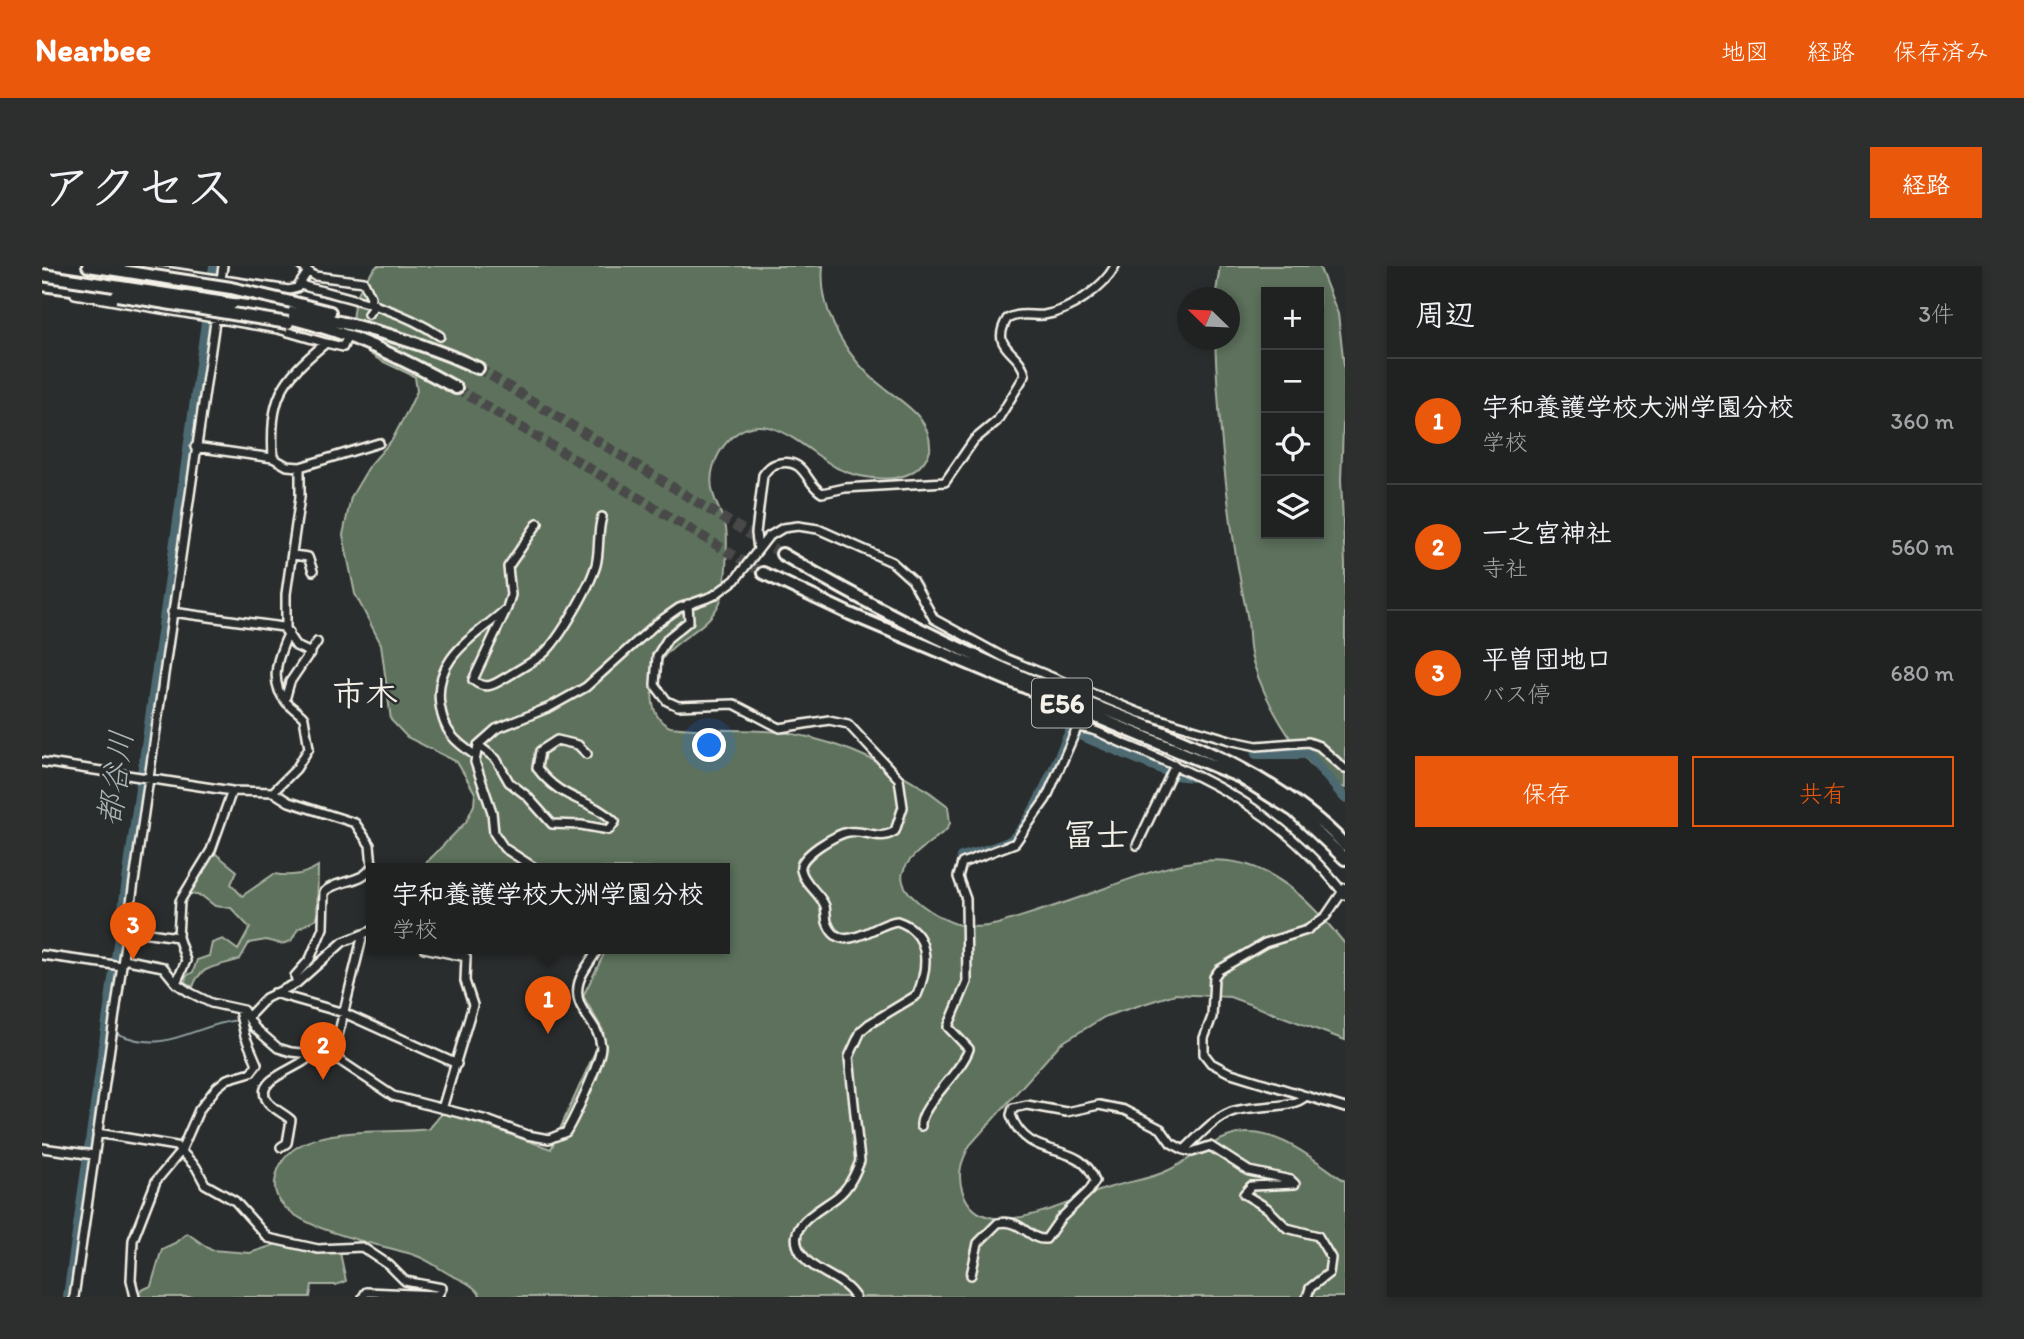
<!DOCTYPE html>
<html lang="ja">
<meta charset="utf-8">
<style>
body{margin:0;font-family:Itim,"Klee One",sans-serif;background:#2d2f2f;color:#f1f3f6}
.controls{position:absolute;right:21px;top:21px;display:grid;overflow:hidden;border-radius:0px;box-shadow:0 4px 10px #0003}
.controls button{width:63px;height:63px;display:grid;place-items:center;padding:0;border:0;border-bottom:2px solid #3d3f40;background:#202222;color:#f1f3f6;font:35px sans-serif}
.compass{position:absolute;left:1135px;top:21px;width:63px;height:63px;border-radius:50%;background:#202222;box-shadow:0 4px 10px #0003;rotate:293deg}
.you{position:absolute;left:668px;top:480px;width:24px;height:24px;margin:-18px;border:5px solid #fff;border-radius:50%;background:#1a73e8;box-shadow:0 0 0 10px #1a73e833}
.badge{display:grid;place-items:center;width:46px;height:46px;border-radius:50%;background:#ea580c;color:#fff;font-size:23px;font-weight:700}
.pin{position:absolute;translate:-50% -58px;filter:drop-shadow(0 2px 4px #0008)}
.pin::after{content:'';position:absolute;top:37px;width:24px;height:21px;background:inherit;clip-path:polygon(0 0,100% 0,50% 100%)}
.popup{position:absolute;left:324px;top:597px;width:364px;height:91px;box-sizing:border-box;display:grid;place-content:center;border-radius:0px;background:#202222;filter:drop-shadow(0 2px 5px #0005);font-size:23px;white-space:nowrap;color:#a2a4a5}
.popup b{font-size:26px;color:#f1f3f6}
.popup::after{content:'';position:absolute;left:50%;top:100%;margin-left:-14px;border:14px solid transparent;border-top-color:#202222}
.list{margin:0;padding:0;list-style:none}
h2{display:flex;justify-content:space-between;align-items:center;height:91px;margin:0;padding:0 28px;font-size:30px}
h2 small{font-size:23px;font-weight:400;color:#a2a4a5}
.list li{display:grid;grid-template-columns:46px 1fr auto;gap:21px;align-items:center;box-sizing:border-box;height:126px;padding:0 28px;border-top:2px solid #3d3f40}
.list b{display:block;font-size:26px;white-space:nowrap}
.list p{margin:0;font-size:23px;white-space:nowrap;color:#a2a4a5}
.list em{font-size:23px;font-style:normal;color:#a2a4a5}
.actions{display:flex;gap:14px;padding:21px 28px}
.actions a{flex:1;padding:16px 0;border:2px solid #ea580c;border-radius:0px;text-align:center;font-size:24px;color:#ea580c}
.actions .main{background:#ea580c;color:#fff}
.icon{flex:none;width:38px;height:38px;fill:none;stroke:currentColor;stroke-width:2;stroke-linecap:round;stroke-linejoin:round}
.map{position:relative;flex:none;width:1303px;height:1031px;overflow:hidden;border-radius:0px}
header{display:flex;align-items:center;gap:42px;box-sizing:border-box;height:98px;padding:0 35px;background:#ea580c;color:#fff}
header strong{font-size:33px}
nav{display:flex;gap:38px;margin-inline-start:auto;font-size:24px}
.intro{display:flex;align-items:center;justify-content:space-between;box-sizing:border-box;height:168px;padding:0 42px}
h1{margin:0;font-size:49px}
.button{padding:18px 32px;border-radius:0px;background:#ea580c;color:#fff;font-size:24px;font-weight:700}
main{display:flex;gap:42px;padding:0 42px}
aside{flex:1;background:#202222;border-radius:0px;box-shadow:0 4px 10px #0003}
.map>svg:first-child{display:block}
.green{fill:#5d715b;stroke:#a8b1a2;stroke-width:2;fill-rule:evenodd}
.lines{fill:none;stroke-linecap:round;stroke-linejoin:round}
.stream{stroke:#90a0a1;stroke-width:2}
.river{stroke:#4e6a72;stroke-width:10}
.minor-tunnel{stroke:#484a4a;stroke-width:7;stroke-dasharray:7 3.5;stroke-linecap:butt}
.highway-tunnel{stroke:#484a4a;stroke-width:10;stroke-dasharray:10 5;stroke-linecap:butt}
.minor-casing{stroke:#f4f1e8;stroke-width:12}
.highway-casing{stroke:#f4f1e8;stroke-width:16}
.minor{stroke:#2a2d2e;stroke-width:7}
.highway{stroke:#2a2d2e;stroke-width:10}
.highway-bridge-casing{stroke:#f4f1e8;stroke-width:16;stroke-linecap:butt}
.highway-bridge{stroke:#2a2d2e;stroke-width:10}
.labels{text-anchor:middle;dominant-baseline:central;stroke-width:5;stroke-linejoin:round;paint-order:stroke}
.shield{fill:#2a2d2e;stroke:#b7b6b0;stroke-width:2}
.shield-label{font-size:28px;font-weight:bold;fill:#f4f1e8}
.water-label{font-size:32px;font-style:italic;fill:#a9b4b3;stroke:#2a2d2e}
.quarter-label{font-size:33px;font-weight:bold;fill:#f4f1e8;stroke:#2a2d2e}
</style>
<header>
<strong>Nearbee</strong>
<nav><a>地図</a><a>経路</a><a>保存済み</a></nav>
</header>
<div class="intro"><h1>アクセス</h1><a class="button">経路</a></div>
<main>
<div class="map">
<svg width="1303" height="1031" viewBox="0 0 1303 1031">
<rect width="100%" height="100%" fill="#2a2d2e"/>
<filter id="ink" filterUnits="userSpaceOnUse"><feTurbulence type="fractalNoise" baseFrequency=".0143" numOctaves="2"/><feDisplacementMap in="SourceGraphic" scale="14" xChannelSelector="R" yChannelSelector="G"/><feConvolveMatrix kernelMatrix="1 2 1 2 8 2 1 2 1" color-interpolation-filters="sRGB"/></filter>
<g filter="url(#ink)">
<path class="green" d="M335,0h446c-4,40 17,80 45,108 23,24 65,38 62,77 -7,16 -20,25 -36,27 -19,2 -40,-2 -57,-10 -26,-14 -59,-51 -90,-40 -24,9 -41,40 -34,65 3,12 10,23 13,35 2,14 0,56 -4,69 -9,28 -36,36 -55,56 -16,17 -24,63 3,74 39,5 79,1 118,6 56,9 116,38 160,73l2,17 -3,6c-13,12 -38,25 -44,43 -7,22 39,49 57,53 14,3 24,2 38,-1 34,-11 69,-21 102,-34 116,-44 162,-49 245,54v96l-115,-43 -55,-3 -69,22 -46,28 -90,101c-9,16 -14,31 -6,50 21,52 108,4 144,-7 21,-7 41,-8 61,-18 26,-12 52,-39 82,-37 34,1 67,30 94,48v116h-864c-5,-11 -19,-17 -30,-22 -12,-6 -23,-16 -37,-20 -31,-11 -145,-27 -139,-73 8,-64 107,-46 154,-53l15,-18 107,38 53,-117 -21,-36 24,-48h118v-80h-304l45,-46 8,-17 1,-12 -18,-31 -50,-25 -16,-17 -10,-76 -26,-50 -12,-59 8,-38 19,-32 22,-25 17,-32 8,-17 -2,-14c-15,-9 -43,-17 -53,-31 -20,-27 -5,-59 15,-80z
M1178,0h99l19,48 7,60 -4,106 4,84v224c-41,-13 -80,-87 -92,-126 -5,-14 -3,-32 -6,-47 -19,-90 -28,-184 -32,-275h15v-42h-15zM1224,26h53v242h-53z
M169,584l26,21 -6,13 11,12 32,-22c17,3 30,1 44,-8l-1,52 -19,11 -7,12 -9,3 -16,-4 -17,3 -9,16c-20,8 -40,5 -47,28l-8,-5 1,-6 7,-4 4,-12 12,-4 3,-13 11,-4 15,11 12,-22 -19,-20 -16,-2 -13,-10 -18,-3z
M145,967l24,17 39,3 30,-10 59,5 7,33 -10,4h-24l-2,12h-172l-3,-4 16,-7 11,-37 13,-6z"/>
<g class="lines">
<path class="stream" d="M1266,488l3,-8
M413,685l22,-3
M266,702l28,-24
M226,727l17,-8
M76,768c50,21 72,-8 120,-14"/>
<path class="river" d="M1214,488h52l37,44
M1133,509l17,2
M919,591c15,-4 33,-9 47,-15 22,-11 51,-87 62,-111l96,40
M26,1031l146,-1031"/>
<path class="minor-tunnel" d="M1158,500l21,-21"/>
<path class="highway-tunnel" d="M436,102l304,186
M414,122l307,185"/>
<defs>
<path id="minor" d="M90,0l157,24 8,-2 10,-15
M259,0l14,10 49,6 7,15 -1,6
M258,19c49,13 97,22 140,51
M33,28l203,35 48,14
M326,48l7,-10
M153,181l78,11 14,8 13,1 79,-24
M231,192c-3,-59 6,-77 53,-115l17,4 2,-5
M496,257l-30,44 3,28 -4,13 -34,72c14,12 23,3 37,-5 11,-7 23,-13 33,-21 16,-13 47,-68 53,-89 4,-15 1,-32 6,-48
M716,284l-2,-17 7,-58c5,-7 9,-11 17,-12 26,-4 25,20 42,30l23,-5 100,-6 29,-42 23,-19 28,-46c-5,-26 -36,-25 -18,-56 12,-7 24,-3 37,-4 26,-4 59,-27 71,-49
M251,289l15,2 5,14
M646,338l1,17 -21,17 -11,18 -2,29 12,16 11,5 56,-2 46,24 49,-8 19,4 51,55 4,28 -8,24c-16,11 -29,-2 -47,1 -12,2 -50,24 -47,38 3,14 19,23 24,36 1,5 1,11 2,16 13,37 48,1 70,-1 34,11 32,46 20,74l-48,29 -8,7 -12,26 11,104c-5,13 -11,27 -23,36 -16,13 -54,28 -36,56 13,21 40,22 54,44
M130,346l111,15 13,19 15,7
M244,362v-34l14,-97v-30
M243,434l5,-18 27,-40
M436,479l18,14 13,23 18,14 25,28 29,1 28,5 6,-8c-24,-24 -53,-20 -78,-54l3,-17 17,-11 21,5 9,9
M434,490c-22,-15 -32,-24 -36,-51 -7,-47 33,-67 64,-94
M0,496l190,29 41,1 16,10 66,21 15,22 2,21c-9,18 -35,13 -48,26l-1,36 -13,31 -15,17 2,7
M231,526l23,-23 13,-21 -5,-30c-5,-6 -12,-10 -17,-15 -20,-21 -8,-50 2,-71
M1095,579l38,-80
M493,602l-31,-20 -10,-15 -2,-21 -17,-50 3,-17 18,-16 54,-22 36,-20 70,-63 23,-16 34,-12 22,-16 33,-43 15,-9 15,-2 20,3 74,33 20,18 22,39 71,39 135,55 93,28 24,5 51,-4 11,4 26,23
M1303,622l-19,28 -19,14 -42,13 -46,27 -5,7 -2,40 -8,21v16l7,9 17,9 117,36
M85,664l51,7
M382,682l42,9 -1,24 8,24 -31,104
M0,689l80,11
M81,693l40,8 13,16 13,9 22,11 32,7 12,18 23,20 13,4 42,4 60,40 94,24 40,15 22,4 17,-7c9,-15 35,-71 35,-86 -2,-25 -30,-36 -22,-64 4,-13 14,-22 19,-34
M134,717l10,-22 -8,-24 2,-36 31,-51 21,-59
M232,727l70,20 113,51
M206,751l18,-19 31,-15 46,-41 28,-11
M291,790l30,-122
M879,860c-2,-19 40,-53 48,-77l-21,-22 19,-45 -1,-83 -8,-22 4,-14 53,-20 31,-44 31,-71c15,-2 36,12 50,17 91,37 156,71 218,150
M55,867l79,13 20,21 9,17 30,17 33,37 50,11 44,-2 27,18 16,16 37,7 -4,7 -72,-3 -3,5
M239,881l6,-4 4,-23c-7,-7 -21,-12 -25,-21 -11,-22 36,-30 47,-46
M0,882l52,7
M1142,884c14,-13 29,-31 47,-38 22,-8 61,-2 75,-16
M929,1009l7,-32 20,-20c24,-5 31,18 48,16l14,-20 29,-28 6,-10c-14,-43 -67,-17 -84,-66l2,-7 14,-3 39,7 33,-7 25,5 37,19 10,14 13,7 8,2 18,-6 39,25 42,9 4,4 -44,2 -7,8 23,14 20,20 31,8 13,22 -2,15 -19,15 -3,9
M32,1031l149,-1031
M93,1031l-4,-17 2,-40 23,-59 25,-30 18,-41 18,-23 10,-8 24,-7 6,-8 -12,-28 -6,-26"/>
<path id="highway" d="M46,0l21,3
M0,19l75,10
M249,36l39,10
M190,38c86,11 166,27 246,64
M251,53c58,14 111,40 163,69
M740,288c80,47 161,89 246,125 109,47 233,78 317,166
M721,307l87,41 390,163 54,34 51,48"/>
</defs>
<use href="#minor" class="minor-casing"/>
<use href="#highway" class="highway-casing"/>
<use href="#minor" class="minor"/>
<use href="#highway" class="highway"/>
<defs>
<path id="highway-bridge" d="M67,3l122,19 60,14
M0,9l190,29
M75,29l171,28"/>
</defs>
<use href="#highway-bridge" class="highway-bridge-casing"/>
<use href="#highway-bridge" class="highway-bridge"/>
</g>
</g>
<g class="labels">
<rect class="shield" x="990" y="412.5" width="60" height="49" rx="5"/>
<g class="shield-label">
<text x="1020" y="437">E56</text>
</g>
<g class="water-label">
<text transform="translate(73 512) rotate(-82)">都谷川</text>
</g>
<g class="quarter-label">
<text x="323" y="427">市木</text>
<text x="1054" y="568">冨士</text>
</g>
</g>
</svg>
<div class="controls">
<button>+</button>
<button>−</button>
<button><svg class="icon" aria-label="locate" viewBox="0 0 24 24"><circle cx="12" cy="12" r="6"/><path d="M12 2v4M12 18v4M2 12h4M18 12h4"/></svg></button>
<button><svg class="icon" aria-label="layers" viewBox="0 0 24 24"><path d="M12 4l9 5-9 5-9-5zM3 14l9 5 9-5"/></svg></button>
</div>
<svg class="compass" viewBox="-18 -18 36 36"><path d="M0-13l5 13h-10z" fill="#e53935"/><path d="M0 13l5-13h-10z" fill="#a2a4a5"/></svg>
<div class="you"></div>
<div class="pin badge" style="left:506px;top:768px">1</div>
<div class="popup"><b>宇和養護学校大洲学園分校</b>学校</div>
<div class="pin badge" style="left:281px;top:814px">2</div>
<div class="pin badge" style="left:91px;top:694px">3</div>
</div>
<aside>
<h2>周辺<small>3件</small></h2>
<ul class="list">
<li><span class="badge">1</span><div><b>宇和養護学校大洲学園分校</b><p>学校</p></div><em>360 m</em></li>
<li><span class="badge">2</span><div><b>一之宮神社</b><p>寺社</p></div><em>560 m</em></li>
<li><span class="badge">3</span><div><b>平曽団地口</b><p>バス停</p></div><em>680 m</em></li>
</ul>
<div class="actions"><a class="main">保存</a><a>共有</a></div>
</aside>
</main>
